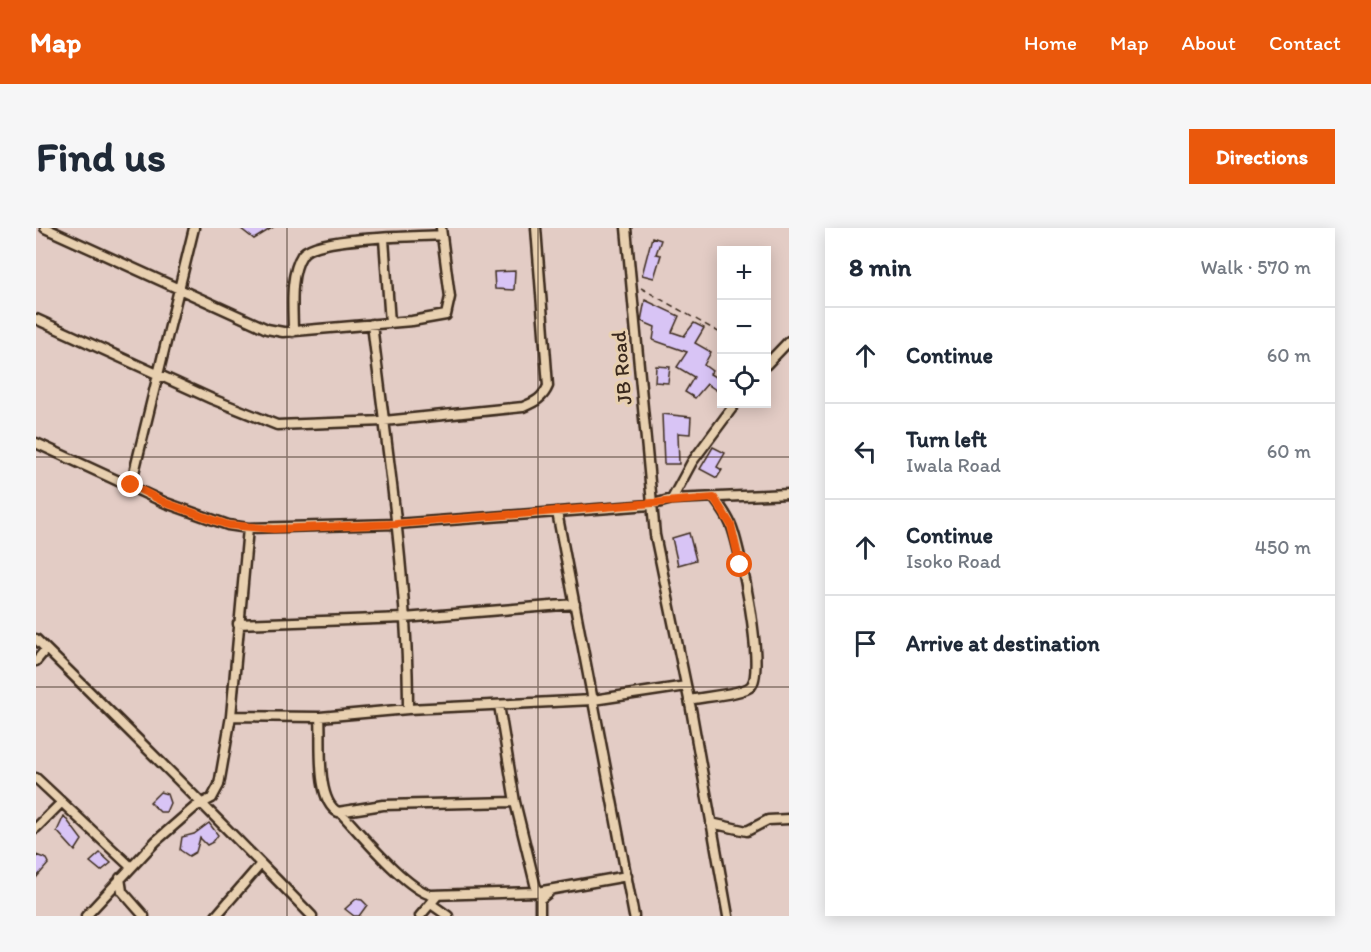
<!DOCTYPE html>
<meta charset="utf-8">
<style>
body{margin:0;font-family:Itim,sans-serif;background:#f6f6f7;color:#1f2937}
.controls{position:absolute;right:18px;top:18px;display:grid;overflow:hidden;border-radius:0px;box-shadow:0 3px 15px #0003}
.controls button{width:54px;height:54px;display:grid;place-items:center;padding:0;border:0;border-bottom:2px solid #e0e1e3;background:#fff;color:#1f2937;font:30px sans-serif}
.stop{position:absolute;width:18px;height:18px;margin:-14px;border:4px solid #ea580c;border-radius:50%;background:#fff}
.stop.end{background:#ea580c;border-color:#fff;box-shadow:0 2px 6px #0008}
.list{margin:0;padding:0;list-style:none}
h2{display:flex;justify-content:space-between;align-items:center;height:78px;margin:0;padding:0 24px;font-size:26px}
h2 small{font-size:20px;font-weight:400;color:#747a83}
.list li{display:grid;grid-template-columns:39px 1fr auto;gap:18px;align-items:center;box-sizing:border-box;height:96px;padding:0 24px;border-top:2px solid #e0e1e3}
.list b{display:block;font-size:22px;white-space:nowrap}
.list p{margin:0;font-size:20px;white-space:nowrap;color:#747a83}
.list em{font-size:20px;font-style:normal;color:#747a83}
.icon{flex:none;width:33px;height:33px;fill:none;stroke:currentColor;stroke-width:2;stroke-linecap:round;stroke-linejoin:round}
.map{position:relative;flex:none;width:753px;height:688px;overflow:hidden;border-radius:0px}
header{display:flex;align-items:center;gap:36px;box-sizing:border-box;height:84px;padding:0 30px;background:#ea580c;color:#fff}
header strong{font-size:28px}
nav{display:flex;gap:33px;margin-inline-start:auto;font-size:21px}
.intro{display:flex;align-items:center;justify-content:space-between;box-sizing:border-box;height:144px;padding:0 36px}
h1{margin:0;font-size:42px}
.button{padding:15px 27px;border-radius:0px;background:#ea580c;color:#fff;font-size:21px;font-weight:700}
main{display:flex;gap:36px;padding:0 36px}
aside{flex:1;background:#fff;border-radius:0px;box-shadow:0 3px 15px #0003}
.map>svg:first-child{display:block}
.building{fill:#d8c4f5;stroke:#3b2a1e;stroke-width:1.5}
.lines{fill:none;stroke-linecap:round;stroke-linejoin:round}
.minor-casing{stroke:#3b2a1e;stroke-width:13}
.path{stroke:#3b2a1e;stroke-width:1.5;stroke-dasharray:6 4.5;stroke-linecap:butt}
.minor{stroke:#e8d0b0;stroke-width:8}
.route{stroke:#ea580c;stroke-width:8}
.grid{fill:none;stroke:#3b2a1e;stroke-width:1.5;stroke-opacity:0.55}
.labels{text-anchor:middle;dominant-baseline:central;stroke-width:6;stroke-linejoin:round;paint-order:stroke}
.street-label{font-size:21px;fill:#3b2a1e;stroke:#e8d0b0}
</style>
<header>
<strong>Map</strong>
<nav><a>Home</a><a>Map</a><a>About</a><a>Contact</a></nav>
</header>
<div class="intro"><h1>Find us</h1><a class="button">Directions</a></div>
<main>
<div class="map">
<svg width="753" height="688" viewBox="0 0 753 688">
<rect width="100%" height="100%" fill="#e3ccc5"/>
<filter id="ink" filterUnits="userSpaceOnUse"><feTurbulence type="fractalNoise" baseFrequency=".0167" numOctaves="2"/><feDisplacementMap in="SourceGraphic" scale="12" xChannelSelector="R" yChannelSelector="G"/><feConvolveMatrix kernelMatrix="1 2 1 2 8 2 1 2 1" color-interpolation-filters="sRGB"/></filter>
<g filter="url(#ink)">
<path class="building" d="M204,0h32l-18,11z
M616,9l9,3 -5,14 5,1 -7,23 -12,-3z
M479,43l-1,19 -19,-1 -1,-17z
M609,72l34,16 -7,16 12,4 10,-13 10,5 -9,15 16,9 -7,13 8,6 -2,3 12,7v13l-15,-10 -12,14 -10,-6 9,-15 -17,-10 10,-15 -34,-12 2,-13 -14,-6z
M620,138l14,1 -2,16 -13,-1z
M626,186l29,3 -1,17 -12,-1 1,31h-15z
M677,219l12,6 -8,14 5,3 -5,8 -17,-9z
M653,305l7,27 -18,5 -6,-27z
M124,564l7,2 3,9 -4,9h-6l-10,-10z
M28,588l18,24 -7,11 -18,-20z
M173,595l9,12 -5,7 -6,3 -7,-7 -4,14 -7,4 -9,-6 2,-13 12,-3z
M64,625l11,10 -10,8 -11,-9z
M0,627l11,4 2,4 -13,15z
M320,671l6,1 5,5 -8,11h-5l-9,-7z"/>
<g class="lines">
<defs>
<path id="minor" d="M9,0l222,101 16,3 129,-11 34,-6 4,-18 -9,-69
M590,0l29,307 36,174 37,207
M348,11l6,84
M0,91l176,80 65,26 107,-4 139,-14c12,-5 20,-9 25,-21l-12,-158
M336,96c15,127 36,256 36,385
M257,104c0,-23 -4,-57 9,-77 12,-19 114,-18 140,-20
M730,137l23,-24
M0,215l130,60 62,22 20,3 148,-4 254,-19 22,-6 117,-5
M95,257l63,-257
M636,271l20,-37 43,-58
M521,284l77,404
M202,396l166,-6 171,-14
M0,411c93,91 185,183 276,277
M0,433l10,-12
M653,472c12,-3 55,-6 62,-14 15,-15 -11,-140 -20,-161 -4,-10 -11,-19 -17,-27
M463,477l16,97 22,90
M195,488l89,1 88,-8 185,-9 93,-14
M284,489c2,24 -5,83 18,95l45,-7 132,-3
M0,550l95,89
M305,585c19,20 64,75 90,82l106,-3 90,-16
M675,595l36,8 21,-11 21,-1
M0,600l25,-25
M84,650l2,13 22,25
M395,676l17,12
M50,688l70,-75 39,-34 17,-9 7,-13 12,-69 17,-188
M180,688l44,-51
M384,688l17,-20
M504,688v-17l9,-7"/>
</defs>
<use href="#minor" class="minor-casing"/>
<path class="path" d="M605,60l81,46"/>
<use href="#minor" class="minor"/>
</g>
</g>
<g class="lines" filter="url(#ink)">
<path class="route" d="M95,257l35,18 62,22 46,4 122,-5 318,-26 17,27 9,40"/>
</g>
<path class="grid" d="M251,0v688M502,0v688M0,229h753M0,459h753"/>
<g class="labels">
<g class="street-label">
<text transform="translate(585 140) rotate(-95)">JB Road</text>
</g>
</g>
</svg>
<div class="controls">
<button>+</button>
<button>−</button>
<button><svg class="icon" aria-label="locate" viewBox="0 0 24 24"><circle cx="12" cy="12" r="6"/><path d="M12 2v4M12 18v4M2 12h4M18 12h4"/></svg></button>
</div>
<div class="stop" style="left:704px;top:337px"></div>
<div class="stop end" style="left:95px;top:257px"></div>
</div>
<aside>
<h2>8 min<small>Walk · 570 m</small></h2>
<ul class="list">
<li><svg class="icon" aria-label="ahead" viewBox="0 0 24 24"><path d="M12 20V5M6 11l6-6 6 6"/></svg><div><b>Continue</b></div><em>60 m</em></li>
<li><svg class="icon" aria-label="left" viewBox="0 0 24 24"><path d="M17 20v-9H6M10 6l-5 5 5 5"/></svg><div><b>Turn left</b><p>Iwala Road</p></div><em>60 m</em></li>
<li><svg class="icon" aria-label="ahead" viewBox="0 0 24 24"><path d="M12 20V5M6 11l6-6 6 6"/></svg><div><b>Continue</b><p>Isoko Road</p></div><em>450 m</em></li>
<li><svg class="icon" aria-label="arrive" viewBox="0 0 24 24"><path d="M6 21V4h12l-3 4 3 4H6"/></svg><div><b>Arrive at destination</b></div></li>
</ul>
</aside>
</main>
